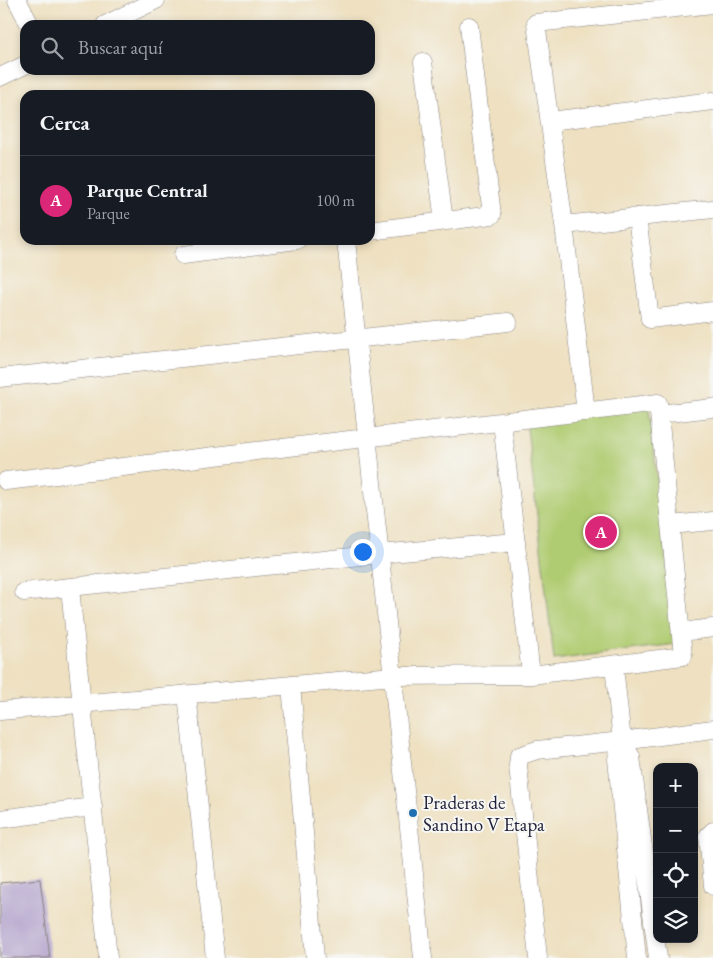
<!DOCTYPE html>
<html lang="es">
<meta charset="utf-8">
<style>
body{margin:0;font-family:"EB Garamond",serif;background:#20242c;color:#f1f3f6}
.controls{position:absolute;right:15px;bottom:15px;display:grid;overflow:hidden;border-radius:10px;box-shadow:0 2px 8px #0003}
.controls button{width:45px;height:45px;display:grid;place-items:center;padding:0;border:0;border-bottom:1px solid #363941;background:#171b24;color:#f1f3f6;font:25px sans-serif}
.you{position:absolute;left:362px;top:551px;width:18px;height:18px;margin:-12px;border:4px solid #fff;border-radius:50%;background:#1a73e8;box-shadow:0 0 0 8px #1a73e833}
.badge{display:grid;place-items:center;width:32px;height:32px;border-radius:50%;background:#db2777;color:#fff;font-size:16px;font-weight:700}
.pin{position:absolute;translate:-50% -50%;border:2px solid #fff;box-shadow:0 1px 5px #0006}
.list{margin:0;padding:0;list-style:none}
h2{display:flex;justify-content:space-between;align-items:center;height:65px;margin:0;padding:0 20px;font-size:21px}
h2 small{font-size:16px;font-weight:400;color:#9ea1a6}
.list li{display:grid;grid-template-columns:32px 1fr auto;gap:15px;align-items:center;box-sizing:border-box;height:90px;padding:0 20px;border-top:1px solid #363941}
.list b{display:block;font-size:19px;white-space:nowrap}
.list p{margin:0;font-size:16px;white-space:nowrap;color:#9ea1a6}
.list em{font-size:16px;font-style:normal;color:#9ea1a6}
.icon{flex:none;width:28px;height:28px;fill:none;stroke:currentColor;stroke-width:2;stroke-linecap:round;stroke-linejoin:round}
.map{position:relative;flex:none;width:713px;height:958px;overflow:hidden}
.search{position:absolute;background:#171b24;box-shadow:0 2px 8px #0003;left:20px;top:20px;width:355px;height:55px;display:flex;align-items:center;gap:12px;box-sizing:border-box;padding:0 18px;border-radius:15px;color:#9ea1a6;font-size:19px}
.panel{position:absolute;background:#171b24;box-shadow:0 2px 8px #0003;left:20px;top:90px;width:355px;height:155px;border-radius:15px}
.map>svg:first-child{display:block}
.green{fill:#b0cc72;stroke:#697756}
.building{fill:#b2a3cc}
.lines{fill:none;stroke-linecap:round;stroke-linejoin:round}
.minor-casing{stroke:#88817e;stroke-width:19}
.minor{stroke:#fff;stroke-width:18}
.poi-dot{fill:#1f6fb2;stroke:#f6f6f2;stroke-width:2}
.labels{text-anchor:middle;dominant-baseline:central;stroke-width:4;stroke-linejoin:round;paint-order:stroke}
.poi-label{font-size:19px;fill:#22223b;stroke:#f6f6f2;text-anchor:start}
</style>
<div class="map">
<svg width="713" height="958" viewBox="0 0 713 958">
<rect width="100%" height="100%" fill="#f6f6f2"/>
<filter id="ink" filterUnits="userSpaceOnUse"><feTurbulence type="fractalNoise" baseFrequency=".02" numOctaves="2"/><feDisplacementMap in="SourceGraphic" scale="10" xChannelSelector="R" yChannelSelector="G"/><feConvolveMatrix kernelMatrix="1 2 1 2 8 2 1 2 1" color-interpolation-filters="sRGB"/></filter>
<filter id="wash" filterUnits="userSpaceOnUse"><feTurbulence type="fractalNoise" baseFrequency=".0096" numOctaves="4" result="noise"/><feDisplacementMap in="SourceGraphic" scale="20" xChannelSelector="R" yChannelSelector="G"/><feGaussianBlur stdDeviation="1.12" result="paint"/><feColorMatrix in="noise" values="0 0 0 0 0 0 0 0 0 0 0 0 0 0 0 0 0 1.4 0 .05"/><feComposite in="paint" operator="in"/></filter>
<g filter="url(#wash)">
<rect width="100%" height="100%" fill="#eee0c0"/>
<path class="green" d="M649,408l27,236 -122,16 -28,-240z"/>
<g id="blocks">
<path class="building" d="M40,879l10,79h-50v-75z"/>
</g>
</g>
<g filter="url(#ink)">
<use href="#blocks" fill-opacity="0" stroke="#88817e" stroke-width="1"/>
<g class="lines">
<defs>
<path id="minor" d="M17,0l13,25
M105,25l51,-25
M423,62l21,159
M0,77l25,-12
M550,121l163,-20
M637,217l13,102 63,-8
M564,225l149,-16
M370,231l122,-16 -23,-189
M346,240l77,718
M183,255l114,-15
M0,378l508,-56
M586,412l-22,-187 -28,-202 177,-19
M659,414l54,-6
M502,422l29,253
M670,525l43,-4
M70,588l38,370
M24,592l355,-38 137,-12
M681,632l32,-4
M614,666l8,75 -5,18 20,199
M291,685l24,273
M187,694l28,264
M0,711l393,-35 138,-1 152,-19 -25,-253 -652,78
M622,741l9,16 27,201
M0,819l93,-12
M713,831l-5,5 5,50
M538,958l-20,-192 1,-10 18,-6 85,-9 91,-12"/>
</defs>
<use href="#minor" class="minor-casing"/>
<use href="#minor" class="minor"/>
</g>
</g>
<circle class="poi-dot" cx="413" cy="813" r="5"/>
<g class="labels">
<g class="poi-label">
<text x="423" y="802">Praderas de<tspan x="423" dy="22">Sandino V Etapa</tspan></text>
</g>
</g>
</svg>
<div class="controls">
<button>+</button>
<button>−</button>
<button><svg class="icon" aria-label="locate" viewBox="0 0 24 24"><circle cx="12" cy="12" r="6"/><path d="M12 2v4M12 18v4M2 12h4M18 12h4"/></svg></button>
<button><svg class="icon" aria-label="layers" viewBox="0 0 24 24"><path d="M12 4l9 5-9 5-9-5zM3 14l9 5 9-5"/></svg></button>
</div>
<div class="you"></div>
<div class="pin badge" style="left:601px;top:532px">A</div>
<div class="search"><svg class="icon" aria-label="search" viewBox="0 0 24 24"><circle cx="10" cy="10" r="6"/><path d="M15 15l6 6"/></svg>Buscar aquí</div>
<section class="panel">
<h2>Cerca<small></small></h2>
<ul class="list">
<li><span class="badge">A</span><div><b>Parque Central</b><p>Parque</p></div><em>100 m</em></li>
</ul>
</section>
</div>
